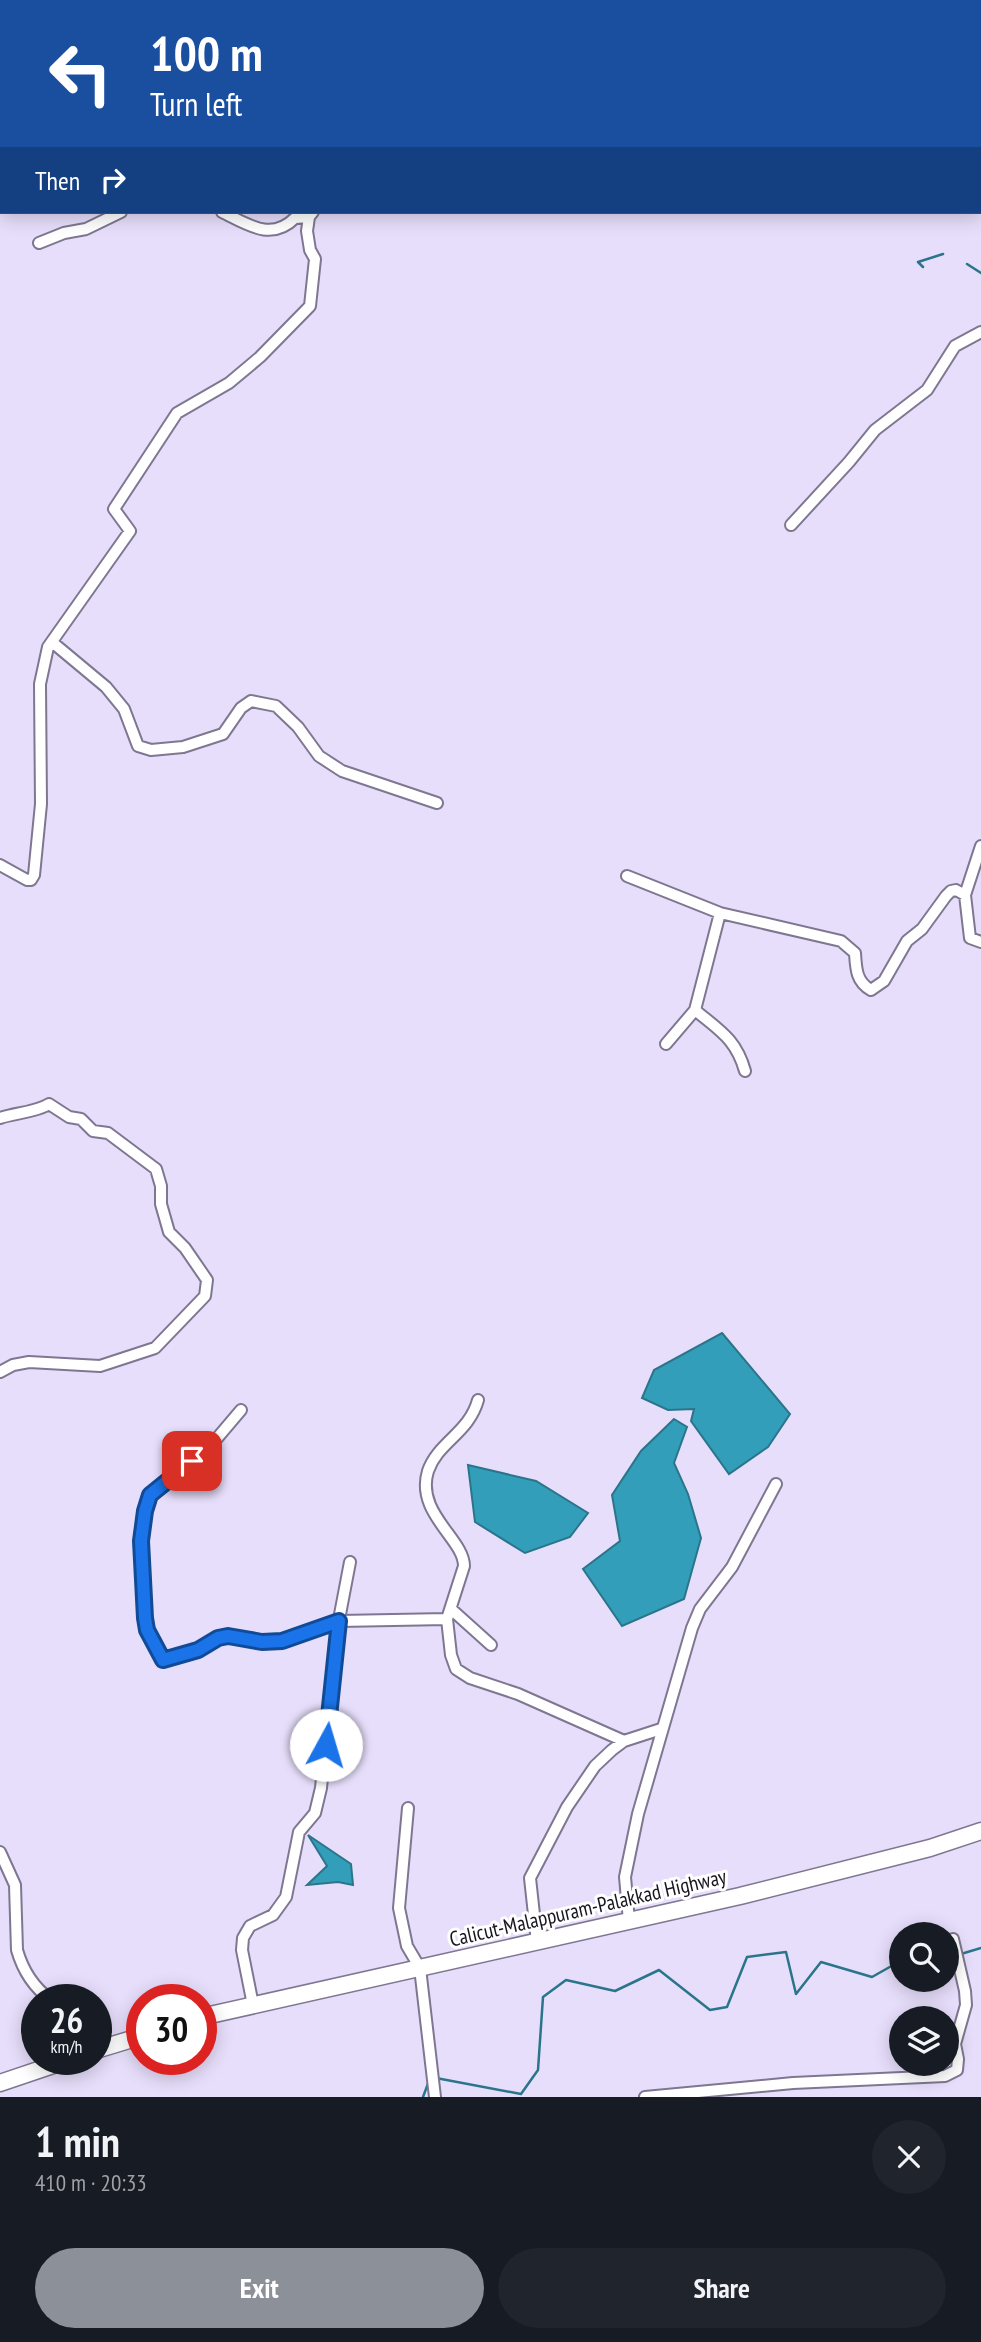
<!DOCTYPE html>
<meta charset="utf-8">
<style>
:root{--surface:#171b24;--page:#20242c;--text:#f1f3f6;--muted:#9ea1a6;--accent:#8c9099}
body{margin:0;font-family:"PT Sans Narrow",sans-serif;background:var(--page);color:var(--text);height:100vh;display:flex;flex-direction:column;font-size:26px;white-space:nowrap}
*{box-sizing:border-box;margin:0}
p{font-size:23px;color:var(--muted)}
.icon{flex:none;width:38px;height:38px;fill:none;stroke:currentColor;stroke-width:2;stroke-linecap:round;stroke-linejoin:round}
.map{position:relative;height:2097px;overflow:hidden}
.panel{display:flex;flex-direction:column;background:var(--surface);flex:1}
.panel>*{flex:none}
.banner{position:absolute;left:0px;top:0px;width:982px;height:214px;box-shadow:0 4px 18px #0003;background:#1a4fa0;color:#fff;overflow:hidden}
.buttons{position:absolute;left:889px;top:1922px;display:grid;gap:14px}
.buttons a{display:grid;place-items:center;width:70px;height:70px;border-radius:50%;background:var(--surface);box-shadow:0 4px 18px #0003;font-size:35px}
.speed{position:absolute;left:21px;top:1984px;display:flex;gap:14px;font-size:35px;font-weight:700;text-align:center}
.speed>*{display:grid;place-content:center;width:91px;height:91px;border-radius:50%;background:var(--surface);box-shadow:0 4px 18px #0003;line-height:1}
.speed small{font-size:18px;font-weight:400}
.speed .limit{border:10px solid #d22;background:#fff;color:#111}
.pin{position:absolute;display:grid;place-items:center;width:60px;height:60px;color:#fff;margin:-30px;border-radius:14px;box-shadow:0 4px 10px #0006}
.me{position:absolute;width:77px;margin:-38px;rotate:6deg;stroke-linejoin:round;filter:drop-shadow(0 0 5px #0008)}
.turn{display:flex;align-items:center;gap:24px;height:147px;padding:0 35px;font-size:32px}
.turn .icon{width:91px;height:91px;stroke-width:2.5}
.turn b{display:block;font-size:49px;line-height:60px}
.then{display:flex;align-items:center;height:66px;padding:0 35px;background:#0003;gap:14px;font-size:26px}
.round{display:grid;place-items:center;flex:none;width:74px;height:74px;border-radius:37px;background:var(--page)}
.headline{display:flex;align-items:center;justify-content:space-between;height:119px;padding:0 35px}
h1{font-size:42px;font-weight:800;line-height:52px}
.button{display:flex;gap:14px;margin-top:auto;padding:14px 35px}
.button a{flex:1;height:80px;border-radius:42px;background:var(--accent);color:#fff;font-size:28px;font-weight:800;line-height:80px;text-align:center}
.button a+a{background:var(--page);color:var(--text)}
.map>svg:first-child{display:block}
</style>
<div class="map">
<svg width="981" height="2097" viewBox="0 0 981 2097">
<rect width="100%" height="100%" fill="#e7defb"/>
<path fill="#339eb9" stroke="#2b758b" stroke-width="2" d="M722 1333 790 1414 768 1447 729 1474 691 1421 694 1409 668 1410 642 1398 654 1370Z
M674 1419 687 1427 674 1463 688 1494 701 1538 684 1599 622 1626 583 1569 620 1541 612 1495 641 1451Z
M468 1465 536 1481 588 1513 570 1537 525 1553 475 1522Z
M308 1835 351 1864 353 1885 338 1882 307 1885 327 1866Z"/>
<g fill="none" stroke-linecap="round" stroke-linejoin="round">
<path stroke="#2b758b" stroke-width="2.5" d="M967 264 981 273
M923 267 918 262 943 254
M961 1954 981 1948
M947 1956 954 1955
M436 2078 521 2094 538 2070 543 1997 566 1980 615 1991 659 1970 710 2010 727 2007 747 1957 786 1952 796 1994 821 1962 872 1977 895 1964 901 1963
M423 2097 429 2081"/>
<defs>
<path id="minor" d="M222 212C247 224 271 242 295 218L309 217
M39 243 64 233 86 229 121 212
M791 525 849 462 875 430 927 390 955 346 981 332
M52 642 106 687 124 709 138 746 151 750 183 747 223 734 241 708 251 701 276 706 298 727 319 756 342 771 437 803
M981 846 965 895 970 938 981 942
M0 865 27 880H31L34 875 41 804 40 684 48 647 130 531 114 509 177 413 229 383 260 357 310 306 315 259 310 250 307 231 309 217 313 212
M627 876 720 913
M695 1010C720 1031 736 1039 745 1071
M666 1044 695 1010 720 913 841 941 855 953C856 968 856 982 871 990L884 981 907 941 922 929 946 896 951 891 956 890 965 895
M0 1118C15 1113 37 1112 49 1104L69 1117 81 1119 93 1131 108 1133 156 1169 161 1186V1204L169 1232 185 1248 207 1280 205 1296 155 1348 100 1366 29 1362 13 1365 0 1372
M478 1400C469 1433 438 1442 428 1471 415 1513 464 1539 464 1566L447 1619 451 1655 456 1669 470 1678 518 1694 624 1741
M241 1410 213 1443 150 1495 145 1511 141 1541 145 1618 147 1630 163 1660 198 1651 218 1638 228 1636 262 1642 282 1641 339 1621 447 1619
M451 1609 491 1645
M408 1808 399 1908 407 1946 420 1968 435 2097
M0 1852 15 1885 17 1950C23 1971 33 1987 51 2000
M629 1921 625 1877 638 1814 692 1628 700 1609 732 1567 776 1484
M537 1942 530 1878 567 1807 595 1766 612 1750 624 1741 661 1729
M253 2005 242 1950 243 1938 250 1926 273 1915 286 1897 299 1832 315 1813 321 1788 337 1630 350 1562
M645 2097 793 2083 945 2076 957 2070 958 2059 955 2044 966 2005 965 1991 953 1939"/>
<path id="highway" d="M201 2017 740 1896 930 1848 981 1831
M96 2050 142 2036
M0 2083 68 2060"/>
</defs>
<use href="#minor" stroke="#7f7791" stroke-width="14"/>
<use href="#highway" stroke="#7f7791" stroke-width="19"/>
<use href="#minor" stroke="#fff" stroke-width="10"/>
<use href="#highway" stroke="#fff" stroke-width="16"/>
</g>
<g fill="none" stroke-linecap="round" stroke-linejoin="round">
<defs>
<path id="route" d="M192 1461 150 1495 145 1511 141 1541 145 1618 147 1630 163 1660 198 1650 218 1638 228 1636 262 1642 282 1641 339 1621 326 1745"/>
</defs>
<use href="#route" stroke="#114b97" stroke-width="18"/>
<use href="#route" stroke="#1a73e8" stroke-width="12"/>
</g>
<g text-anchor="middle" stroke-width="6" stroke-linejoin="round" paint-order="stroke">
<g font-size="21" fill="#18151f" stroke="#fff">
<text transform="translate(588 1908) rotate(-13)" y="7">Calicut-Malappuram-Palakkad Highway</text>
</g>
</g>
</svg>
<div class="buttons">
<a><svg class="icon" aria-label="search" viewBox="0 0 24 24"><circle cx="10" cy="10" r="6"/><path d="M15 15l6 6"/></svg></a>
<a><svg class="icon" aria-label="layers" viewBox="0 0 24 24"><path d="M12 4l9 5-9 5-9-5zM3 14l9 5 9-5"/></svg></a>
</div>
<div class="speed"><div>26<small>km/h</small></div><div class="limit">30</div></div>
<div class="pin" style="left:192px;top:1461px;background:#d93025"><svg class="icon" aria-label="arrive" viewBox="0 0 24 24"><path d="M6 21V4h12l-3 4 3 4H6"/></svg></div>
<svg class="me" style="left:326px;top:1745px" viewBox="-20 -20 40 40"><circle r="19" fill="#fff"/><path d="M0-13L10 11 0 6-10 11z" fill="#1a73e8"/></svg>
<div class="banner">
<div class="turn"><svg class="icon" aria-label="left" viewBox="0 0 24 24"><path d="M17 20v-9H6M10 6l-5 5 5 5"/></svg><div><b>100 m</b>Turn left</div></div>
<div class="then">Then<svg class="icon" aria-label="right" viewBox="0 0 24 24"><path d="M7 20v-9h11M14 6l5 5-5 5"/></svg></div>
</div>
</div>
<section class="panel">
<div class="headline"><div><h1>1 min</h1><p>410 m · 20:33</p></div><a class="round"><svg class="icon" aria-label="close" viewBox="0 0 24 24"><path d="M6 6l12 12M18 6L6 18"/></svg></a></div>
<div class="button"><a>Exit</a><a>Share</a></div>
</section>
